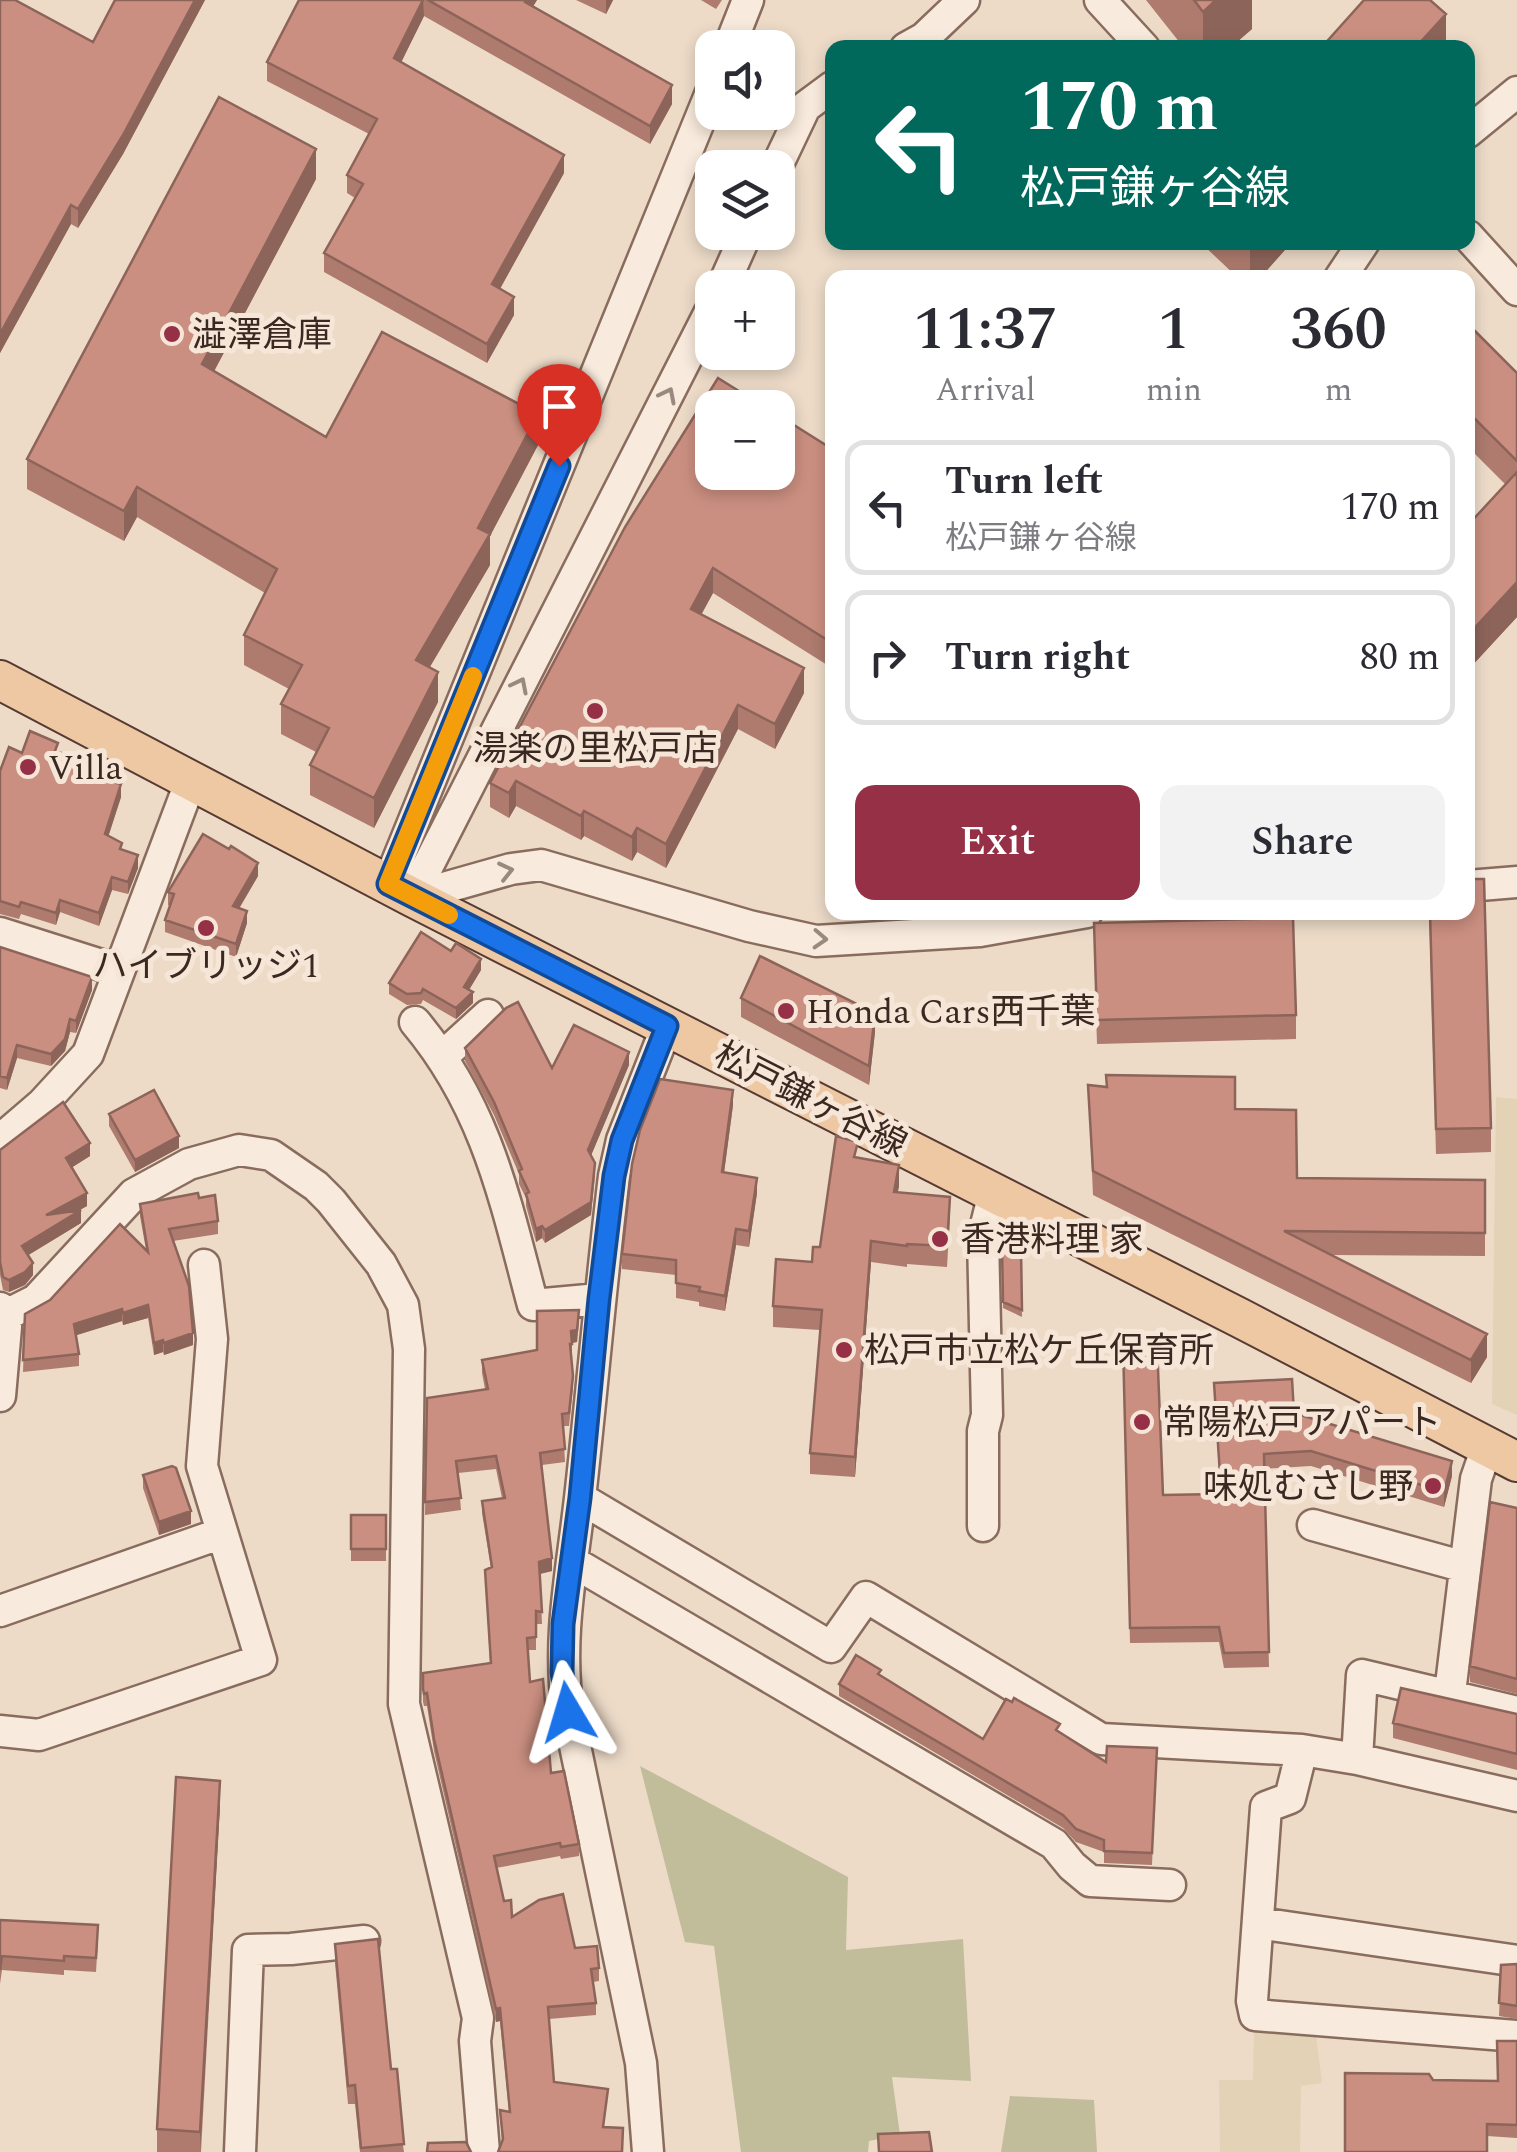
<!DOCTYPE html>
<meta charset="utf-8">
<style>
:root{--surface:#fff;--page:#f2f2f3;--text:#2b2b33;--muted:#7c7c81;--line:#e1e1e2;--accent:#963046}
body{margin:0;font-family:Spectral,"Noto Sans JP",serif;background:var(--page);color:var(--text);height:100vh;display:flex;flex-direction:column;font-size:38px;white-space:nowrap}
*{box-sizing:border-box;margin:0}
p{font-size:32px;color:var(--muted)}
.icon{flex:none;width:55px;height:55px;fill:none;stroke:currentColor;stroke-width:2;stroke-linecap:round;stroke-linejoin:round}
.map{position:relative;flex:1;overflow:hidden}
.drawer{position:absolute;left:825px;top:270px;width:650px;height:650px;display:flex;flex-direction:column;background:var(--surface);border-radius:20px;box-shadow:0 5px 15px #0003}
.drawer>*{flex:none}
.top-card{position:absolute;left:825px;top:40px;width:650px;height:210px;border-radius:20px;box-shadow:0 5px 15px #0003;background:#00695c;color:#fff;overflow:hidden}
.fabs{position:absolute;left:695px;top:30px;display:grid;gap:20px}
.fabs a{display:grid;place-items:center;width:100px;height:100px;border-radius:20px;background:var(--surface);box-shadow:0 5px 15px #0003;font-size:50px}
.pin{position:absolute;display:grid;place-items:center;width:85px;height:85px;color:#fff;margin:-102px -42px;border-radius:50% 50% 50% 0;rotate:-45deg;box-shadow:0 0 10px #0007}
.pin .icon{rotate:45deg}
.me{position:absolute;width:110px;margin:-55px;rotate:353deg;stroke-linejoin:round;filter:drop-shadow(0 0 8px #0008)}
.turn{display:flex;align-items:center;gap:35px;height:210px;padding:0 30px;font-size:45px}
.turn .icon{width:130px;height:130px;stroke-width:2.5}
.turn b{display:block;font-size:70px;line-height:85px}
.eta{display:flex;justify-content:space-evenly;align-items:center;height:170px;text-align:center}
.eta b{font-size:60px;font-weight:600;line-height:70px}
.primary-button{display:flex;gap:20px;margin-top:auto;padding:20px 30px}
.primary-button a{flex:1;height:115px;border-radius:20px;background:var(--accent);color:#fff;font-size:40px;font-weight:600;line-height:115px;text-align:center}
.primary-button a+a{background:var(--page);color:var(--text)}
ul{padding:0;list-style:none}
li{display:flex;align-items:center;gap:30px;height:135px;margin:0 20px 15px;padding:0 10px;border:5px solid var(--line);border-radius:20px}
li div{flex:1}
li b{display:block;font-size:38px}
li em{font-style:normal}
.map>svg:first-child{display:block}
</style>
<div class="map">
<svg width="1517" height="2152" viewBox="0 0 1517 2152">
<rect width="100%" height="100%" fill="#eddbc8"/>
<path fill="#e3d2b6" d="M1496 1097 1517 1099V1415L1492 1404Z
M1254 2027 1316 2035 1322 2083 1301 2086 1300 2152H1220L1219 2080H1253Z"/>
<path fill="#c1bd9b" d="M640 1766 848 1877 846 1950 963 1939 971 2081 892 2077 900 2135 869 2141 868 2152H741L714 1946 685 1942Z
M1010 2096 1094 2100 1097 2152H1001Z"/>
<g fill="none" stroke-linecap="round" stroke-linejoin="round">
<defs>
<path id="minor" d="M1100 0 1144 48
M729 48 748 0
M906 48 924 38 964 0
M1468 132 1517 92
M776 168 805 107 832 87
M1468 236 1517 290
M1340 278 1364 242
M722 288 747 232
M388 884 712 90
M1468 886 1517 882
M412 897 511 869 541 865 749 926 816 941 980 931 1087 912
M412 897 712 308
M0 933 117 970
M415 1022C487 1108 505 1200 533 1305L599 1299
M443 1056 488 1015
M0 1140 42 1104 88 1054 191 780
M0 1308 6 1315V1327L0 1396
M6 1315 36 1300 134 1194 189 1164 239 1150 271 1155 316 1186 331 1201 381 1264 403 1305 409 1349 404 1704 478 2018 475 2041 484 2152
M580 1498 831 1647 866 1597 1101 1739 1302 1750 1357 1759 1517 1796
M1313 1525 1465 1567
M983 1526V1431L987 1415 983 1237 994 1193
M573 1562 1054 1844 1072 1866 1090 1881 1170 1885
M0 1611 222 1533
M1450 1693 1476 1479 1487 1447
M0 1731 39 1735 261 1660 202 1466 212 1339 204 1265
M1302 1750 1290 1798 1266 1807 1252 2001 1255 2015 1517 2036
M1357 1759 1362 1675 1517 1712
M1258 1923 1517 1961
M240 2152 248 1950 291 1949 364 1941
M648 2152 641 2063 568 1712C557 1639 572 1570 580 1498 592 1391 601 1283 614 1176L622 1140 667 1026"/>
<path id="major" d="M0 680 412 897 1240 1318 1517 1462"/>
</defs>
<use href="#minor" stroke="#896c5e" stroke-width="35"/>
<use href="#major" stroke="#573b32" stroke-width="42"/>
<use href="#minor" stroke="#f8eadc" stroke-width="30"/>
<use href="#major" stroke="#eec7a3" stroke-width="38"/>
</g>
<path fill="#ae7b6e" d="M0 0 93 42 116 0H205L123 154 78 228 71 224 0 353Z
M299 0H537L533 6 672 104 650 144 424 16 401 62 564 173 500 289 514 315 487 363 324 272V253L355 198 347 193V175L369 134 267 81V62Z
M576 0H613L606 14Z
M701 0H722L716 9Z
M1146 0H1252V29L1230 48H1184Z
M316 179 214 371 326 437 538 445 490 536V565L430 667 438 702 374 828 310 795V765L316 752 281 734V704L289 689 244 665V635L265 593 137 517 124 541 27 489V459Z
M1200 242H1292L1260 278H1238Z
M1468 324 1517 373V617L1468 670 1505 484 1468 447Z
M832 449V668L713 593 701 614 804 693 775 749 738 729 666 868 637 852 632 861 584 836 581 840 516 806 509 818 490 807V783Z
M58 752 116 783 121 797 108 836 138 868 128 894 112 890 99 926 60 912 56 925 21 914 19 919 0 914V771L22 753Z
M258 876 239 908 247 923 236 957 165 932V920L170 906 168 905V892Z
M1429 912 1491 1128V1152L1436 1154Z
M0 947 92 990 76 1033 70 1032 65 1051 51 1066 17 1058 7 1090 0 1088Z
M1094 948 1296 1015V1039L1097 1044Z
M481 970 469 990 473 1003 456 1019 423 1000 421 1004 407 1005 389 994V983Z
M741 998 875 1032 869 1085 741 1017Z
M465 1048 552 1068 629 1065 591 1155 595 1176 591 1215 545 1243 542 1238 536 1242 526 1206V1198L519 1184V1174L494 1115 465 1061Z
M1088 1085 1235 1109 1297 1178 1485 1180V1256L1331 1255 1487 1357 1471 1383 1093 1195Z
M733 1105 724 1173 757 1193 749 1247 736 1245 725 1311 699 1306V1302L676 1298V1275L622 1269V1254Z
M109 1114 179 1148 135 1172 109 1126Z
M0 1150 90 1156 71 1168 87 1206 78 1211 81 1223 28 1255 33 1275 25 1285 9 1292 3 1290 0 1275Z
M858 1158 899 1186 897 1193 950 1217 947 1267 907 1264V1267L871 1262 855 1477 810 1474V1453L820 1330 773 1327V1306L812 1262 820 1247Z
M199 1198 218 1221V1234L173 1241 193 1345 164 1355 163 1352 154 1355 148 1318 123 1325 122 1321 76 1335 79 1354V1366L23 1372 25 1314 146 1250 140 1216V1204Z
M1002 1247 1021 1248 1022 1317 1003 1308Z
M579 1323 577 1342 572 1343V1356L571 1357 573 1389 569 1426H563L565 1462 542 1465 552 1571 540 1574 542 1624H536V1650H528L530 1682 551 1773 579 1844V1856L561 1859 560 1856 496 1868 504 1901 512 1917 575 1948 599 1968V1981L593 1982 596 2003V2015L549 2019 554 2082 608 2102 502 2141 500 2110 509 2111 500 2021 496 2022 434 1751 427 1706H424L423 1702V1673L490 1664 485 1570 491 1568 482 1513V1501L502 1498 496 1469 458 1473 461 1510 425 1515 427 1398 485 1389 482 1373V1360L537 1351Z
M1123 1344 1163 1495 1219 1494 1220 1491 1214 1383 1452 1476 1444 1507 1311 1466 1264 1469 1269 1667 1224 1668 1219 1642 1130 1643Z
M143 1475 191 1524 159 1535 143 1488Z
M1517 1508V1694L1470 1682V1666Z
M351 1515H386V1561H351Z
M881 1676 983 1739 1060 1732 1106 1762 1157 1748 1152 1865 1104 1863V1852L1076 1842 1063 1828 839 1696V1684Z
M1517 1714V1770L1393 1738V1723Z
M220 1806 201 2152H157V2129Z
M0 1920 98 1939 96 1972 64 1970V1975L2 1970 0 1984Z
M335 1944 391 2069 404 2152H360L355 2104H348L335 1963Z
M1517 1964V2019L1499 2016 1501 1965Z
M1517 2041V2138L1487 2136 1433 2080 1498 2081Z"/>
<path fill="#8d645a" d="M195 0H205L123 154 78 228V209Z
M423 0 424 16 394 77V58Z
M526 0H537L525 20Z
M606 0H613L606 14Z
M1216 0H1252V29L1230 48H1203V12Z
M1446 14V48H1415Z
M672 85V104L650 144V126Z
M316 149V179L202 394V364Z
M564 155V173L492 303V284Z
M71 205V224L0 353V334Z
M1250 242H1292L1260 278H1250Z
M514 297V315L487 363V344Z
M538 414V445L490 536V565L416 690V660L478 528Z
M137 487V517L124 541V511Z
M713 568V593L691 634V609Z
M1517 582V617L1468 670V635Z
M804 668V693L775 749V724Z
M438 672V702L374 828V798Z
M738 705V729L666 868V844Z
M516 781V806L509 818V793Z
M121 784V797L105 847V834Z
M584 811V836L581 840V816Z
M637 828V852L632 861V837Z
M138 855V868L128 894V882Z
M258 863V876L233 919V906Z
M112 877V890L99 926V913Z
M60 900V912L56 925V913Z
M247 911V923L236 957V944Z
M481 959V970L464 998V987Z
M92 977V990L76 1033V1021Z
M473 992V1003L456 1019V1008Z
M875 1013V1032L869 1085V1066Z
M70 1019V1032L65 1051 51 1066V1054Z
M17 1045V1058L7 1090V1078Z
M629 1052V1065L588 1163V1150Z
M733 1090V1105L722 1188V1172Z
M179 1136V1148L135 1172V1160Z
M90 1143V1156L66 1171V1158Z
M595 1163 591 1215 545 1243V1230Z
M899 1165V1186L894 1213V1192Z
M757 1178V1193L749 1247V1231Z
M87 1193V1206L46 1228V1215Z
M81 1210V1223L22 1259V1246Z
M542 1226V1238L536 1242V1229Z
M736 1229V1245L725 1311V1296Z
M871 1241V1262L855 1477V1457Z
M33 1263V1275L25 1285 9 1292V1280Z
M148 1305V1318L123 1325V1313Z
M122 1309V1321L74 1336V1324Z
M579 1310 577 1342 571 1343V1331Z
M193 1333V1345L164 1355V1343Z
M1487 1334V1357L1471 1383V1360Z
M163 1340V1352L154 1355V1343Z
M1452 1461V1476L1444 1507V1492Z
M191 1511V1524L159 1535V1522Z
M552 1558V1571L539 1574V1562Z
M220 1781V1806L200 2152V2132Z
M500 2008V2021L496 2022V2009Z"/>
<path fill="#ca8f80" stroke="#8d645a" stroke-width="2.5" d="M0 0H15L93 42 115 0H195L123 135 78 209 71 205 0 334Z
M299 0H423L394 58 564 155 492 284 514 297 487 344 324 253 363 184 347 175 377 119 267 62Z
M428 0H526L525 2 672 85 650 126Z
M1194 0H1216L1203 12Z
M1364 0H1430L1446 14 1415 48H1321Z
M219 97 316 149 202 364 326 437 382 332 538 414 478 528 490 534 416 660 438 672 374 798 310 765 329 728 281 704 302 665 244 635 277 569 137 487 124 511 27 459Z
M1468 324 1517 373V461L1468 412Z
M718 378 766 408H712V472H778V415L832 449V643L713 568 691 609 804 668 775 724 738 705 666 844 637 828 632 837 584 811 581 816 516 781 509 793 490 783 625 527Z
M1517 472V582L1468 635V525Z
M30 731 58 743 55 751 116 771 113 782 121 784 105 834 122 843 120 849 138 855 128 882 112 877 99 913 60 900 56 913 21 902 19 907 0 901V771L9 747 22 753Z
M203 834 229 849 231 846 258 863 233 906 247 911 236 944 165 920 174 894 168 892Z
M1468 879H1484L1491 1128 1436 1129 1430 912H1468Z
M1293 918 1296 1015 1097 1020 1094 923Z
M421 932 451 951 456 943 481 959 464 987 473 992 456 1008 423 989 421 993 407 994 389 983Z
M0 947 92 977 76 1021 70 1019 65 1039 51 1054 17 1045 7 1078 0 1076Z
M760 956 875 1013 869 1066 741 998Z
M518 1002 552 1068 574 1025 629 1052 588 1150 595 1163 591 1202 545 1230 542 1226 536 1229 526 1194 529 1192 519 1171 522 1169 494 1102 465 1048 506 1008Z
M1106 1075 1235 1077V1109L1296 1110 1297 1178 1485 1180V1233L1284 1231 1487 1334 1471 1360 1093 1171 1088 1085 1107 1087Z
M660 1079 733 1090 722 1172 757 1178 749 1231 736 1229 725 1296 699 1291 700 1287 676 1283V1260L622 1254 632 1164 640 1130Z
M154 1090 179 1136 135 1160 109 1114Z
M63 1102 90 1143 66 1158 87 1193 46 1215 81 1210 22 1246 33 1263 25 1272 9 1280 3 1277 0 1262V1150Z
M836 1136 858 1142 854 1157 899 1165 894 1192 950 1197 947 1246 907 1244V1246L871 1241 855 1457 810 1453 822 1310 773 1306 776 1259 812 1262 813 1247H820Z
M198 1193 199 1198 215 1195 218 1221 169 1229 189 1286 193 1333 164 1343 163 1340 154 1343 148 1305 123 1313 122 1309 74 1324 79 1354 23 1360 25 1314 50 1300 120 1224 148 1252 140 1204Z
M1002 1247 1021 1248 1022 1310 1003 1302Z
M579 1310 577 1330 571 1331 572 1344H570L573 1376 569 1413 562 1414 565 1449 540 1453 552 1558 539 1562 542 1612 536 1611V1637L527 1638 530 1682 543 1679 551 1773 564 1771 579 1844 561 1847 560 1843 494 1856 504 1901 511 1900 512 1917 539 1900 563 1894 575 1948 597 1946 599 1968 591 1969 596 2003 548 2007 554 2082 608 2089 603 2127 623 2128 622 2152H498L503 2139 500 2110 510 2112 500 2008 496 2009 434 1739 427 1693 424 1694 423 1689V1673L491 1663 485 1570 492 1567 482 1501 505 1498 496 1456 456 1461 461 1498 425 1502 427 1398 488 1389 482 1360 537 1350V1311Z
M1157 1343 1163 1495 1219 1494 1221 1490 1214 1383 1292 1379 1294 1413 1452 1461 1444 1492 1311 1451 1264 1454 1269 1652 1224 1653 1219 1627 1130 1628 1123 1344Z
M172 1466 176 1468 191 1511 159 1522 143 1475Z
M1490 1502 1517 1508V1679L1470 1666Z
M351 1515H386V1549H351Z
M856 1655 881 1670 878 1674 983 1739 1006 1699 1012 1702 1014 1698 1060 1724 1056 1730 1106 1762 1107 1746 1157 1748 1152 1853 1104 1851V1840L1076 1829 1063 1815 839 1684Z
M1401 1688 1517 1714V1754L1393 1723Z
M176 1777 220 1781 200 2132 157 2129Z
M0 1920 98 1925 96 1958 64 1956V1961L2 1956 0 1970Z
M378 1939 391 2069H397L404 2144 361 2148 355 2085 348 2086 335 1944Z
M1517 1964V2006L1499 2003 1501 1965Z
M1497 2041H1517V2125L1487 2124V2152H1345V2073L1429 2074 1433 2080 1498 2081Z
M929 2132 932 2152H879L878 2134Z
M466 2142 471 2152H427L428 2143Z"/>
<defs><path id="oneway-chevron" d="M-2-3.5L2.5 0L-2 3.5" fill="none" stroke-width="1.6" stroke-linecap="round" stroke-linejoin="round" transform="scale(2.5)"/></defs>
<g stroke="#99897e">
<use href="#oneway-chevron" transform="translate(668 395) rotate(-63)"/>
<use href="#oneway-chevron" transform="translate(520 685) rotate(-63)"/>
<use href="#oneway-chevron" transform="translate(506 871) rotate(-13)"/>
<use href="#oneway-chevron" transform="translate(820 939) rotate(3)"/>
</g>
<g fill="none" stroke-linecap="round" stroke-linejoin="round">
<defs>
<path id="route" d="M559 466 388 884 667 1026 622 1140 614 1176 599 1299 580 1498 563 1624 562 1672 568 1712"/>
</defs>
<use href="#route" stroke="#114b97" stroke-width="25"/>
<use href="#route" stroke="#1a73e8" stroke-width="18"/>
<path stroke="#f59e0b" stroke-width="18" d="M449 915 388 884 473 676"/>
</g>
<g fill="#963046" stroke="#f5e6d8" stroke-width="4">
<circle cx="172" cy="334" r="10"/>
<circle cx="595" cy="711" r="10"/>
<circle cx="28" cy="767" r="10"/>
<circle cx="206" cy="928" r="10"/>
<circle cx="786" cy="1011" r="10"/>
<circle cx="940" cy="1239" r="10"/>
<circle cx="844" cy="1350" r="10"/>
<circle cx="1142" cy="1422" r="10"/>
<circle cx="1433" cy="1486" r="10"/>
</g>
<g text-anchor="middle" stroke-width="10" stroke-linejoin="round" paint-order="stroke">
<g font-size="35" fill="#3a2821" stroke="#f5e6d8" text-anchor="start">
<text x="192" y="346">澁澤倉庫</text>
<text x="595" y="760" text-anchor="middle">湯楽の里松戸店</text>
<text x="48" y="779">Villa</text>
<text x="206" y="977" text-anchor="middle">ハイブリッジ1</text>
<text x="806" y="1023">Honda Cars西千葉</text>
<text x="960" y="1251">香港料理 家</text>
<text x="864" y="1362">松戸市立松ケ丘保育所</text>
<text x="1162" y="1434">常陽松戸アパート</text>
<text x="1413" y="1498" text-anchor="end">味処むさし野</text>
</g>
<g font-size="35" fill="#3a2821" stroke="#f5e6d8">
<text transform="translate(811 1099) rotate(27)" y="12">松戸鎌ヶ谷線</text>
</g>
</g>
</svg>
<div class="fabs">
<a><svg class="icon" aria-label="sound" viewBox="0 0 24 24"><path d="M4 9h4l5-4v14l-5-4H4zM17 9q2 3 0 6"/></svg></a>
<a><svg class="icon" aria-label="layers" viewBox="0 0 24 24"><path d="M12 4l9 5-9 5-9-5zM3 14l9 5 9-5"/></svg></a>
<a>+</a>
<a>−</a>
</div>
<div class="pin" style="left:559px;top:466px;background:#d93025"><svg class="icon" aria-label="arrive" viewBox="0 0 24 24"><path d="M6 21V4h12l-3 4 3 4H6"/></svg></div>
<svg class="me" style="left:568px;top:1712px" viewBox="-20 -20 40 40"><path d="M0-17L14 15 0 8-14 15z" fill="#1a73e8" stroke="#fff" stroke-width="4"/></svg>
<div class="top-card">
<div class="turn"><svg class="icon" aria-label="left" viewBox="0 0 24 24"><path d="M17 20v-9H6M10 6l-5 5 5 5"/></svg><div><b>170 m</b>松戸鎌ヶ谷線</div></div>
</div>
<section class="drawer">
<div class="eta">
<div><b>11:37</b><p>Arrival</p></div>
<div><b>1</b><p>min</p></div>
<div><b>360</b><p>m</p></div>
</div>
<ul>
<li><svg class="icon" aria-label="left" viewBox="0 0 24 24"><path d="M17 20v-9H6M10 6l-5 5 5 5"/></svg><div><b>Turn left</b><p>松戸鎌ヶ谷線</p></div><em>170 m</em></li>
<li><svg class="icon" aria-label="right" viewBox="0 0 24 24"><path d="M7 20v-9h11M14 6l5 5-5 5"/></svg><div><b>Turn right</b></div><em>80 m</em></li>
</ul>
<div class="primary-button"><a>Exit</a><a>Share</a></div>
</section>
</div>
